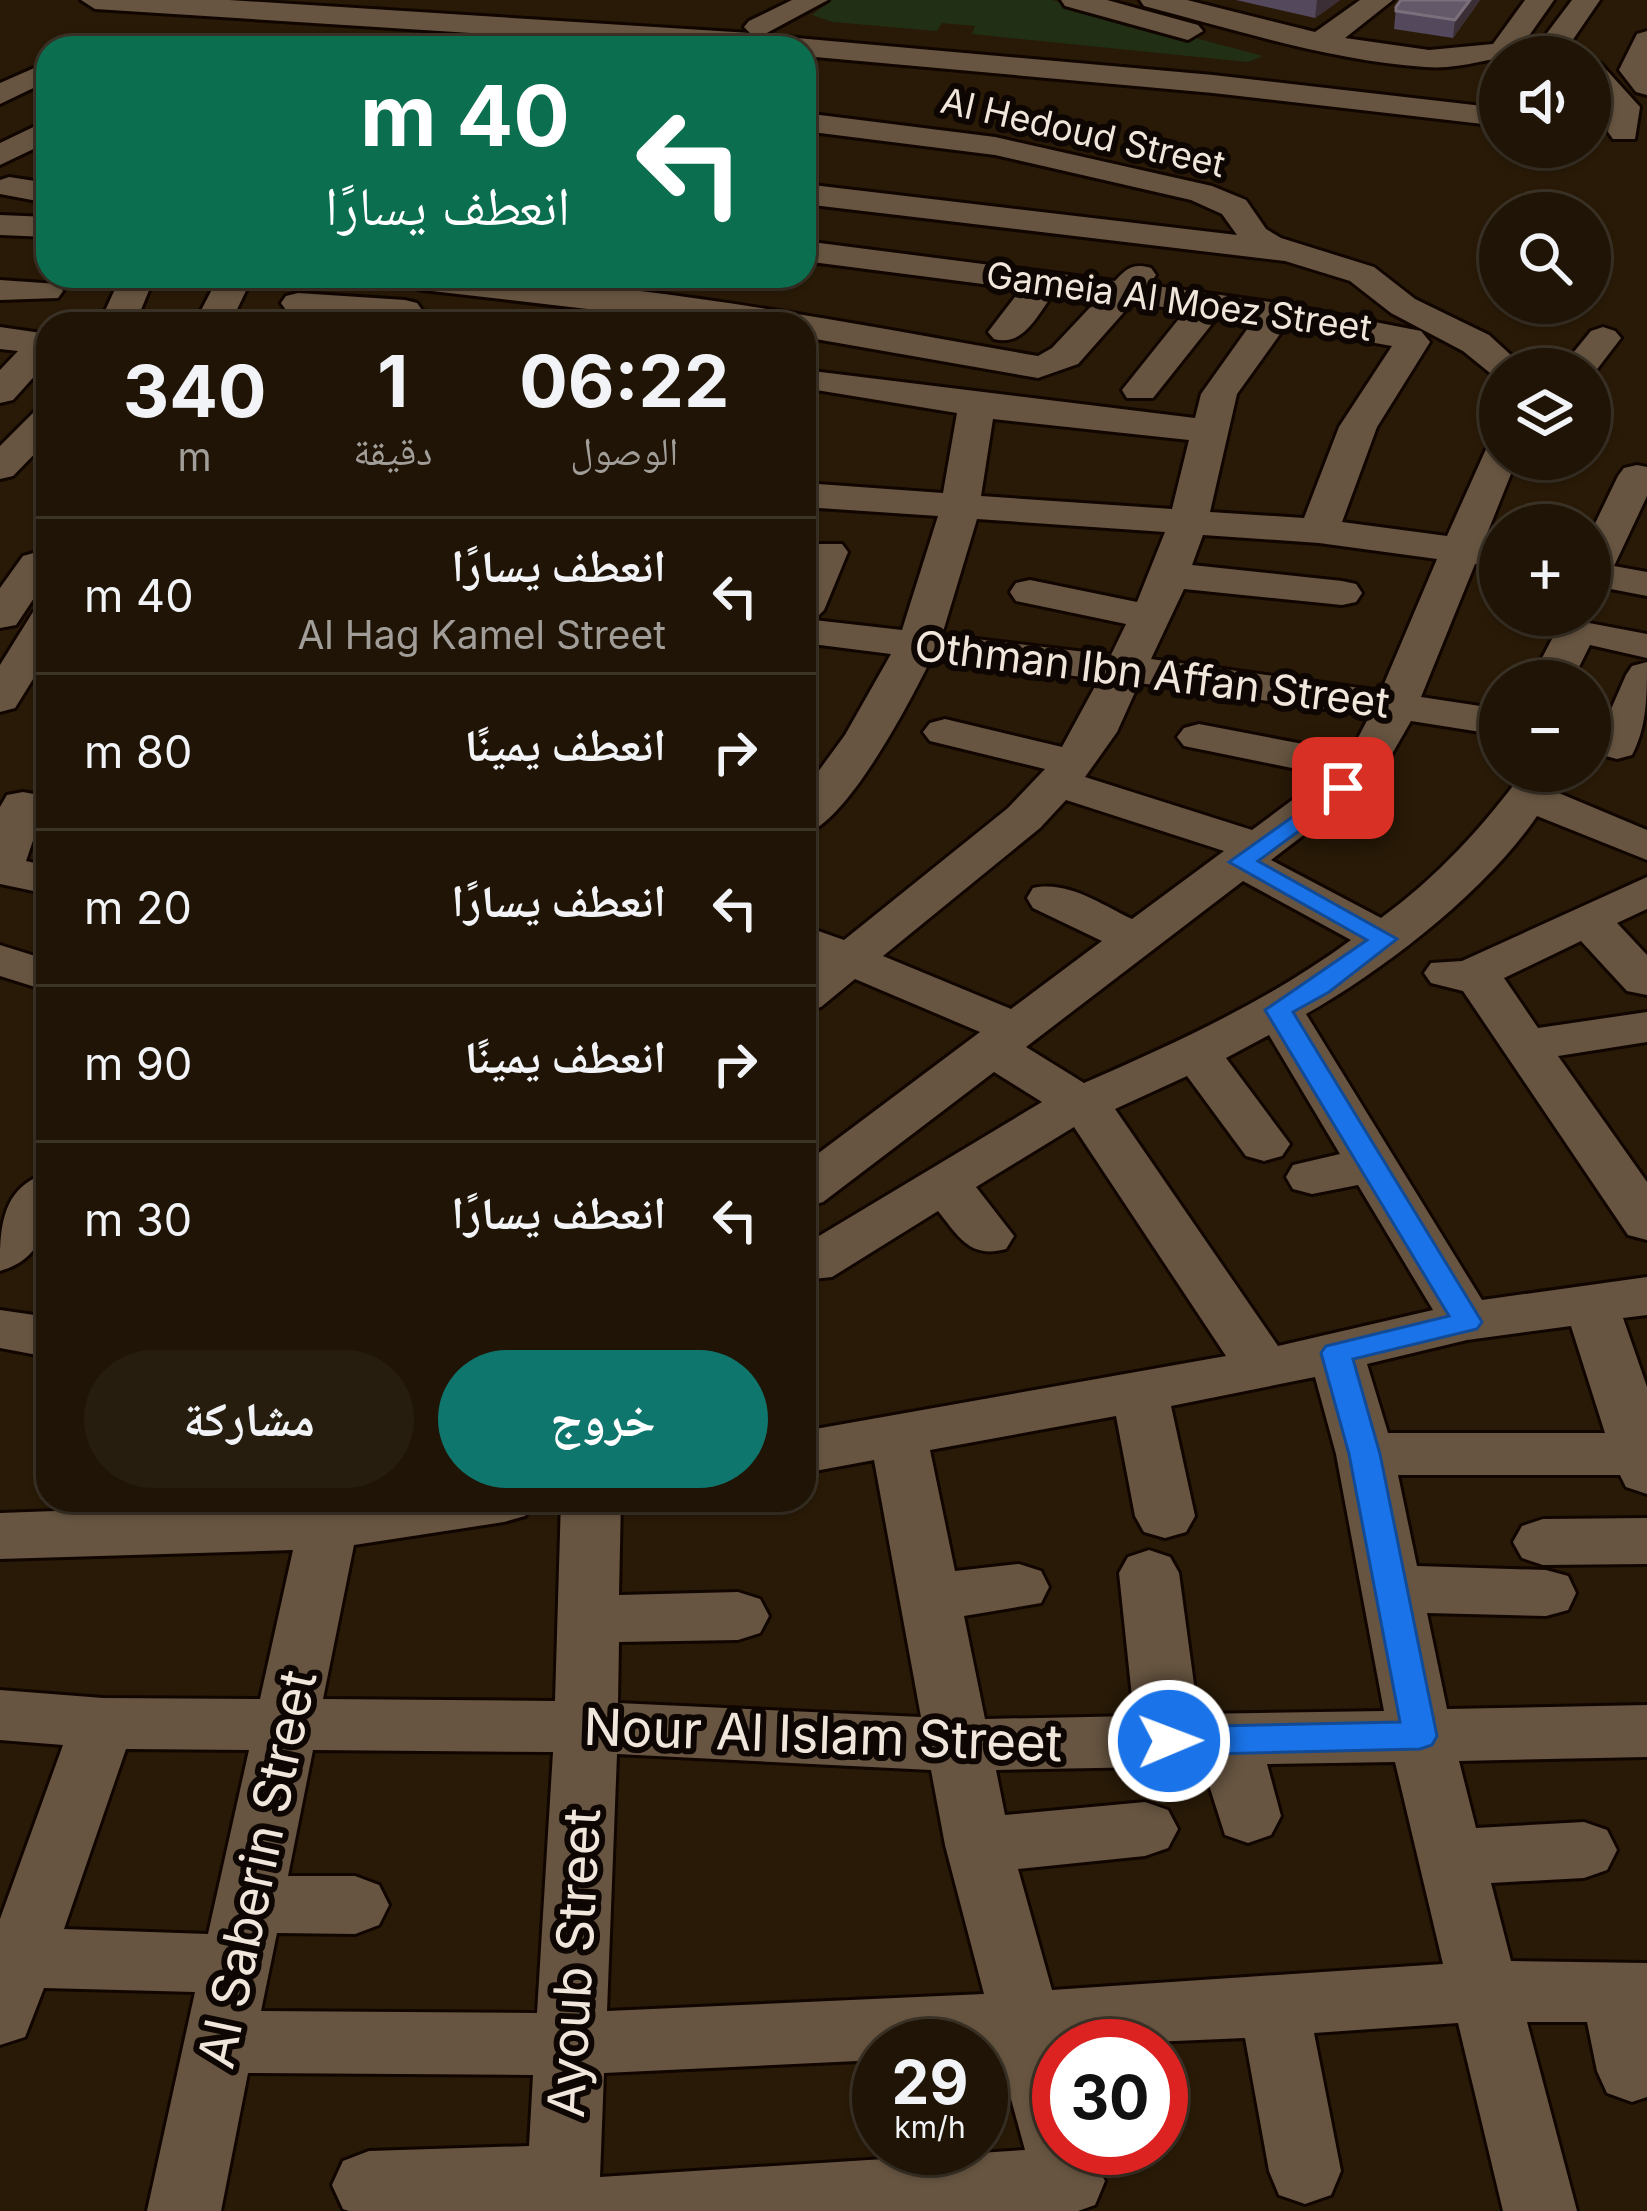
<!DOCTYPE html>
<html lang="ar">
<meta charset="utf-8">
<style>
:root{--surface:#1f1405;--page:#271d0f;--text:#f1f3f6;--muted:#a19e9a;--line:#3c3327;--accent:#0f766e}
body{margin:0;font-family:Inter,"Noto Naskh Arabic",sans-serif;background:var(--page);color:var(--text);direction:rtl;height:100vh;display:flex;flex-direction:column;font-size:45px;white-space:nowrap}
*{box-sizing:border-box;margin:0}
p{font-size:39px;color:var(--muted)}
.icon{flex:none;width:66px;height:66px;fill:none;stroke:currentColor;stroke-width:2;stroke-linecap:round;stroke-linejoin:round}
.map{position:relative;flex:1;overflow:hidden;direction:ltr}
.drawer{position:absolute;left:36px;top:312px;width:780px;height:1200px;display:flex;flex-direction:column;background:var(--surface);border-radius:36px;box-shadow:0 3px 9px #0004,0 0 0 3px var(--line);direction:rtl}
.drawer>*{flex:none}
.top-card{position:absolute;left:36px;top:36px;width:780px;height:252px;border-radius:36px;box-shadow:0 3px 9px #0004,0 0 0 3px var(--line);direction:rtl;background:#0b6e4f;color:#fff;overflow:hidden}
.tools{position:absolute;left:1479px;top:36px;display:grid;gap:24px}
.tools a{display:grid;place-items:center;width:132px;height:132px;border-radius:50%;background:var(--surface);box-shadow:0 3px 9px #0004,0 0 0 3px var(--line);font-size:60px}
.speed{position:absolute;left:852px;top:2019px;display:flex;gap:24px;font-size:60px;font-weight:700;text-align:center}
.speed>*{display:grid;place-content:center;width:156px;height:156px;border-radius:50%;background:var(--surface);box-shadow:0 3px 9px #0004,0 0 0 3px var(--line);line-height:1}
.speed small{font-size:30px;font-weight:400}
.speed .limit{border:18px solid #d22;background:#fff;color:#111}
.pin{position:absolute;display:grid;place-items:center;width:102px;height:102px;color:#fff;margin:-51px;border-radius:24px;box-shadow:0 6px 18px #0006}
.me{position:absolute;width:132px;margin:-66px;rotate:89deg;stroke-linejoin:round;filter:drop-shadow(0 0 9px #0008)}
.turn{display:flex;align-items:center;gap:42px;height:252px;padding:0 48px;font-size:54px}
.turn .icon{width:156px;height:156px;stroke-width:2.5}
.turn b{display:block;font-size:84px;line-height:102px}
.eta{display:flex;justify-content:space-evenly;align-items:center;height:204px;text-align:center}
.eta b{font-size:72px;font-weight:700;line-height:84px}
.primary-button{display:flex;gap:24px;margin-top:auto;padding:24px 48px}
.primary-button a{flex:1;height:138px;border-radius:72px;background:var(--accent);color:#fff;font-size:48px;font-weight:700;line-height:138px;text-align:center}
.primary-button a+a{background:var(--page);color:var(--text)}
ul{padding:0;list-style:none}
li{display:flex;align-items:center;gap:36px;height:156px;padding:0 48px;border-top:3px solid var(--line)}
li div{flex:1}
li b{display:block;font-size:45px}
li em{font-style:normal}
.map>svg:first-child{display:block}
</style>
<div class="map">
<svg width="1647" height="2211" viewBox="0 0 1647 2211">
<rect width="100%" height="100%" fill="#291a07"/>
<path fill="#213015" d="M832 0H1052L1263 56 1248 62 972 34 975 26 942 23 937 31 833 22 812 15Z"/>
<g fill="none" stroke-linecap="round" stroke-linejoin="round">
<defs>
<path id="minor" d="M81 0H229L750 33 744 27 749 21 792 0H828L763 35 1213 75 1500 108V126L1213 93 804 56V48H705L95 9Z
M1061 0H1107L1198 25 1203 31 1188 40 1065 6Z
M1140 0H1187L1315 32 1360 0H1393L1345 38 1429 50 1493 44 1525 0H1554L1514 57C1489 57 1460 70 1425 67 1329 60 1236 30 1144 6Z
M1572 0H1600L1561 57H1529Z
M1647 31V95L1636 92 1619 70 1637 34Z
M164 39H192L207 48H149Z
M1590 61 1601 64 1640 107 1635 139H1613L1608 132 1610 110 1590 93Z
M48 62V81L0 104V83Z
M804 113 995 137 1212 186 1246 200 1266 229 1281 238 1374 267 1415 299 1489 335 1526 369H1500V378L1495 377 1463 351 1391 313 1350 281 1285 261 804 204V184L1237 235 1222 214 1191 200 995 155 804 131Z
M48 120V142L0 165V143Z
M9 177 48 183V203L0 194V180Z
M0 215 48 217V237L0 235Z
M804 241 1115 281C1127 268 1133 263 1151 268L1156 275 1149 285 1277 303 1421 331 1430 342 1377 427 1342 522 1447 536 1487 447 1500 444V459H1517L1484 541 1500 543V567L1475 564 1421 697 1500 709V735L1411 721 1378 778 1271 860 1381 918C1436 878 1484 826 1524 771H1568L1554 791 1647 830V860L1537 816C1485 892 1385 969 1306 1014L1482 1300 1647 1277V1315L1623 1318 1647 1387V1494L1626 1487 1620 1475H1398L1417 1566 1546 1570 1568 1576 1576 1593 1568 1610 1546 1616 1427 1613 1447 1709 1647 1705V1757L1459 1761 1476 1828 1584 1822 1607 1830 1617 1850 1607 1870 1584 1878 1491 1883 1511 1961 1647 1963V2097L1632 2102 1607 2093 1597 2071 1587 2022H1527L1577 2211H1503L1458 2023 1314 2033 1341 2171 1331 2195 1305 2204 1279 2195 1269 2171 1245 2038 1059 2046V2148H1094L1091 2156 1105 2181 1095 2205 1078 2211H349L343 2209 332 2185 343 2161 369 2151 529 2146 533 2075 248 2073 221 2211H147L195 1992 44 1988 25 2037 0 2045V1919L63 1745 0 1740V1690L103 1698 260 1699 293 1550 0 1559V1513L359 1500H534L525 1516 504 1522 354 1545 323 1699 555 1701 561 1500H621L619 1595 738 1592 760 1599 769 1616 760 1633 738 1640 619 1642 618 1703 921 1717 874 1460 804 1473V1431L1226 1356 1074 1127 976 1187 1014 1236 1006 1249C970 1259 959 1237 938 1211L832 1277 804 1280V1245L1042 1102 994 1072 823 1202 804 1208V1164L980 1032 855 979 821 1007 804 1011V972L816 962 804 957V926L844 940 1008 808 1045 769 930 741 923 732 930 723 945 719 1062 747 1099 679 931 659C911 700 847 823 804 834V791L845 735 891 654 804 643V562L814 544H842L848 552 824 610 814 620 902 630 938 516 804 507V483L943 493 957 413 804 388V370L1195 418 1201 394 1253 321 1219 315 1153 398H1127L1122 390 1186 310 1132 303 1078 364 1038 378 804 337V324H716L423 290 411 287 406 280 409 276C620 276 830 320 1038 356L1052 348 1098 299 1054 293C1037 315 1024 347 994 339L988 332 1021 289 804 261ZM1285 327 1392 346 1339 427 1304 518 1210 512 1237 394ZM993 419 1189 440 1172 509 981 496ZM977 519 1165 532 1137 602 1030 580 1016 583 1010 592 1016 601 1126 624 1111 655 942 635ZM1203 535 1319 543 1437 559 1381 691 1151 659 1184 589 1342 605 1356 602 1362 593 1356 584 1342 581 1192 565ZM1139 683 1370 715 1350 753 1199 724 1184 728 1177 737 1184 746 1326 775 1252 830 1085 777 1117 732ZM1066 800 1224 851 1132 919C1102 905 1068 880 1033 888L1027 898 1033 908 1102 941 1011 1009 883 956 1040 828ZM1243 881 1351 940C1268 1001 1178 1042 1084 1083L1026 1047ZM1269 1035 1340 1154 1293 1165 1286 1177 1293 1189 1312 1194 1358 1185 1433 1310 1278 1346 1115 1109 1187 1076 1246 1156 1264 1161 1282 1156 1290 1144 1226 1058ZM1571 1326 1605 1433H1388L1367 1364 1467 1340ZM1315 1377 1336 1454 1384 1711 1198 1714 1179 1573 1170 1557 1149 1550 1128 1557 1119 1573 1134 1716 985 1719 964 1616 1041 1603 1049 1587 1041 1571 1019 1564 955 1571 930 1450 1116 1416 1135 1516 1144 1532 1165 1538 1186 1532 1195 1516 1171 1406ZM126 1749 249 1750 208 1934 64 1929ZM313 1750 553 1752 537 2013 261 2011 277 1933 355 1934 379 1925 389 1905 379 1885 355 1876H288ZM617 1754 931 1770 945 1845 984 1994 607 2011ZM1395 1762 1443 1964 1052 1990 1018 1869 1145 1856 1168 1848 1178 1829 1168 1810 1145 1802 1005 1815 996 1770 1203 1766 1225 1835 1248 1843 1271 1835 1281 1816 1267 1764ZM879 2046H981V2056L999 2055 1025 2150 600 2177 604 2073 879 2060Z
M121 276H155L135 324H99Z
M219 276H253L230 324H194Z
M0 280 58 284 63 291 58 298 0 300Z
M298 293 405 300 417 303 422 310 417 317 405 320 286 310 281 303 286 296Z
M0 327 48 334V361L13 400 0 403V370L18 351 0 349Z
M1603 327 1615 331 1621 338 1591 377 1590 369H1560L1591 331Z
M48 408V440L13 476 0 479V446L35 411Z
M1637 465 1647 467V496L1614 566 1647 572V596L1590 585V534L1618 476 1624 468Z
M37 552 48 555V577L16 625 0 628V588L23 556Z
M48 609V655L15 708 0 712V665L33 612Z
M1547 615 1647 634V658L1590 645 1572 681H1530L1553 637 1541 634 1535 625Z
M1647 662C1647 695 1647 727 1632 755L1617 759 1602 755 1595 746 1626 675 1632 666Z
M23 792 39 795 45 805 26 861 48 866V894L0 884V807L7 795Z
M1647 877V909L1617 923 1647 955V995L1627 991 1581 941 1504 978 1538 1028 1647 1012V1042L1558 1056 1647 1182V1240L1628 1235 1463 991 1431 983 1424 973 1431 963 1462 961Z
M0 945 48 960V991L0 976Z
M48 1173C48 1216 49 1257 0 1271 0 1230 0 1187 48 1173Z
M0 1310 48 1317V1357L0 1348Z
M1647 1518V1564L1543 1565 1522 1558 1513 1542 1522 1526 1543 1519Z"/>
</defs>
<use href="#minor" stroke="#110500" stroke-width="6"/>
<use href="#minor" fill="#675541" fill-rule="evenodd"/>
</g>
<path fill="#53485c" d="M1236 0H1340L1315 18Z
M1401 0H1480L1453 38 1394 29 1396 7Z"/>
<path fill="#3b2e34" d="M1317 0H1340L1315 18Z
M1470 0H1480L1453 38 1455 20Z"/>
<path fill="#645969" stroke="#7a6f7b" stroke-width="3" d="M1401 0H1470L1455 20 1396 11V7Z"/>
<path fill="#1a73e8" stroke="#114b97" stroke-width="3" d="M1343 781 1351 783V793L1258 861 1397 939 1329 992 1293 1012 1482 1322 1477 1329 1353 1359 1380 1454 1437 1736 1432 1745 1420 1749 1169 1755 1157 1751 1152 1741 1157 1731 1169 1727 1400 1722 1349 1454 1321 1353 1326 1346 1449 1316 1265 1010 1367 940 1229 862Z"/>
<g text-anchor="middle" stroke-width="12" stroke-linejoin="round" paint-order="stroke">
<g font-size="36" fill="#f1e6db" stroke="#0d0602">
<text transform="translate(1083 132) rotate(13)" y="13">Al Hedoud Street</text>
<text transform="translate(1179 301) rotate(8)" y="13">Gameia Al Moez Street</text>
</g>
<g font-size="42" fill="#f1e6db" stroke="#0d0602">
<text transform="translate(1152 674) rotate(7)" y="15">Othman Ibn Affan Street</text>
</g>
<g font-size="51" fill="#f1e6db" stroke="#0d0602">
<text transform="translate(823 1735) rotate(2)" y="18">Nour Al Islam Street</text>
<text transform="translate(257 1869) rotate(-78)" y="18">Al Saberin Street</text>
<text transform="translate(574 1963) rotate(-87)" y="18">Ayoub Street</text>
</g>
</g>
</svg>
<div class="tools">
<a><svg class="icon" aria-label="sound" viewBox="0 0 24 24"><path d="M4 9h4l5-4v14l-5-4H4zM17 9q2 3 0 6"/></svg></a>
<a><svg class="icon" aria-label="search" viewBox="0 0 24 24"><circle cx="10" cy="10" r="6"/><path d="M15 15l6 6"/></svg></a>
<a><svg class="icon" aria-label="layers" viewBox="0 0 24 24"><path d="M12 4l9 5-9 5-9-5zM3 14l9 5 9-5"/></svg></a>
<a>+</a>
<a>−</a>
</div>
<div class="speed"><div>29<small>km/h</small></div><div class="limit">30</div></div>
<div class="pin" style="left:1343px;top:788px;background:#d93025"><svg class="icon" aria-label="arrive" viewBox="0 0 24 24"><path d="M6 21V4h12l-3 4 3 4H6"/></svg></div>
<svg class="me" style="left:1169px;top:1741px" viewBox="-20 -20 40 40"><circle r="17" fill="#1a73e8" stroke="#fff" stroke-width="3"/><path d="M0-11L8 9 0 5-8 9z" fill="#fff"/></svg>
<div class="top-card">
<div class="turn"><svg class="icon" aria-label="left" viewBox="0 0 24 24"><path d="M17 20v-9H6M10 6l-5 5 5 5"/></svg><div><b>40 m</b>انعطف يسارًا</div></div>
</div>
<section class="drawer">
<div class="eta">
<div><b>06:22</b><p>الوصول</p></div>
<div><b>1</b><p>دقيقة</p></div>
<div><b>340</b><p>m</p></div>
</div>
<ul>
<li><svg class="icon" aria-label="left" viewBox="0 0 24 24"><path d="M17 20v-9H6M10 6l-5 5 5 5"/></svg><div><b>انعطف يسارًا</b><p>Al Hag Kamel Street</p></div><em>40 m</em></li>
<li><svg class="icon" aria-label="right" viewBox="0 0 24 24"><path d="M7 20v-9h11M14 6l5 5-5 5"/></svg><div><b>انعطف يمينًا</b></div><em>80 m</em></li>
<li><svg class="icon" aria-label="left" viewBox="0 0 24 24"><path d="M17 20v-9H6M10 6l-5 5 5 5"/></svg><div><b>انعطف يسارًا</b></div><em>20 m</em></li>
<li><svg class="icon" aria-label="right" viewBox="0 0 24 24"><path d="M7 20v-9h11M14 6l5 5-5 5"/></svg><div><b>انعطف يمينًا</b></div><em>90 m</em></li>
<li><svg class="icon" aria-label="left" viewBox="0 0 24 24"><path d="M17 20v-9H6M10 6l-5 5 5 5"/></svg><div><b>انعطف يسارًا</b></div><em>30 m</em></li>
</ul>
<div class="primary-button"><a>خروج</a><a>مشاركة</a></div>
</section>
</div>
